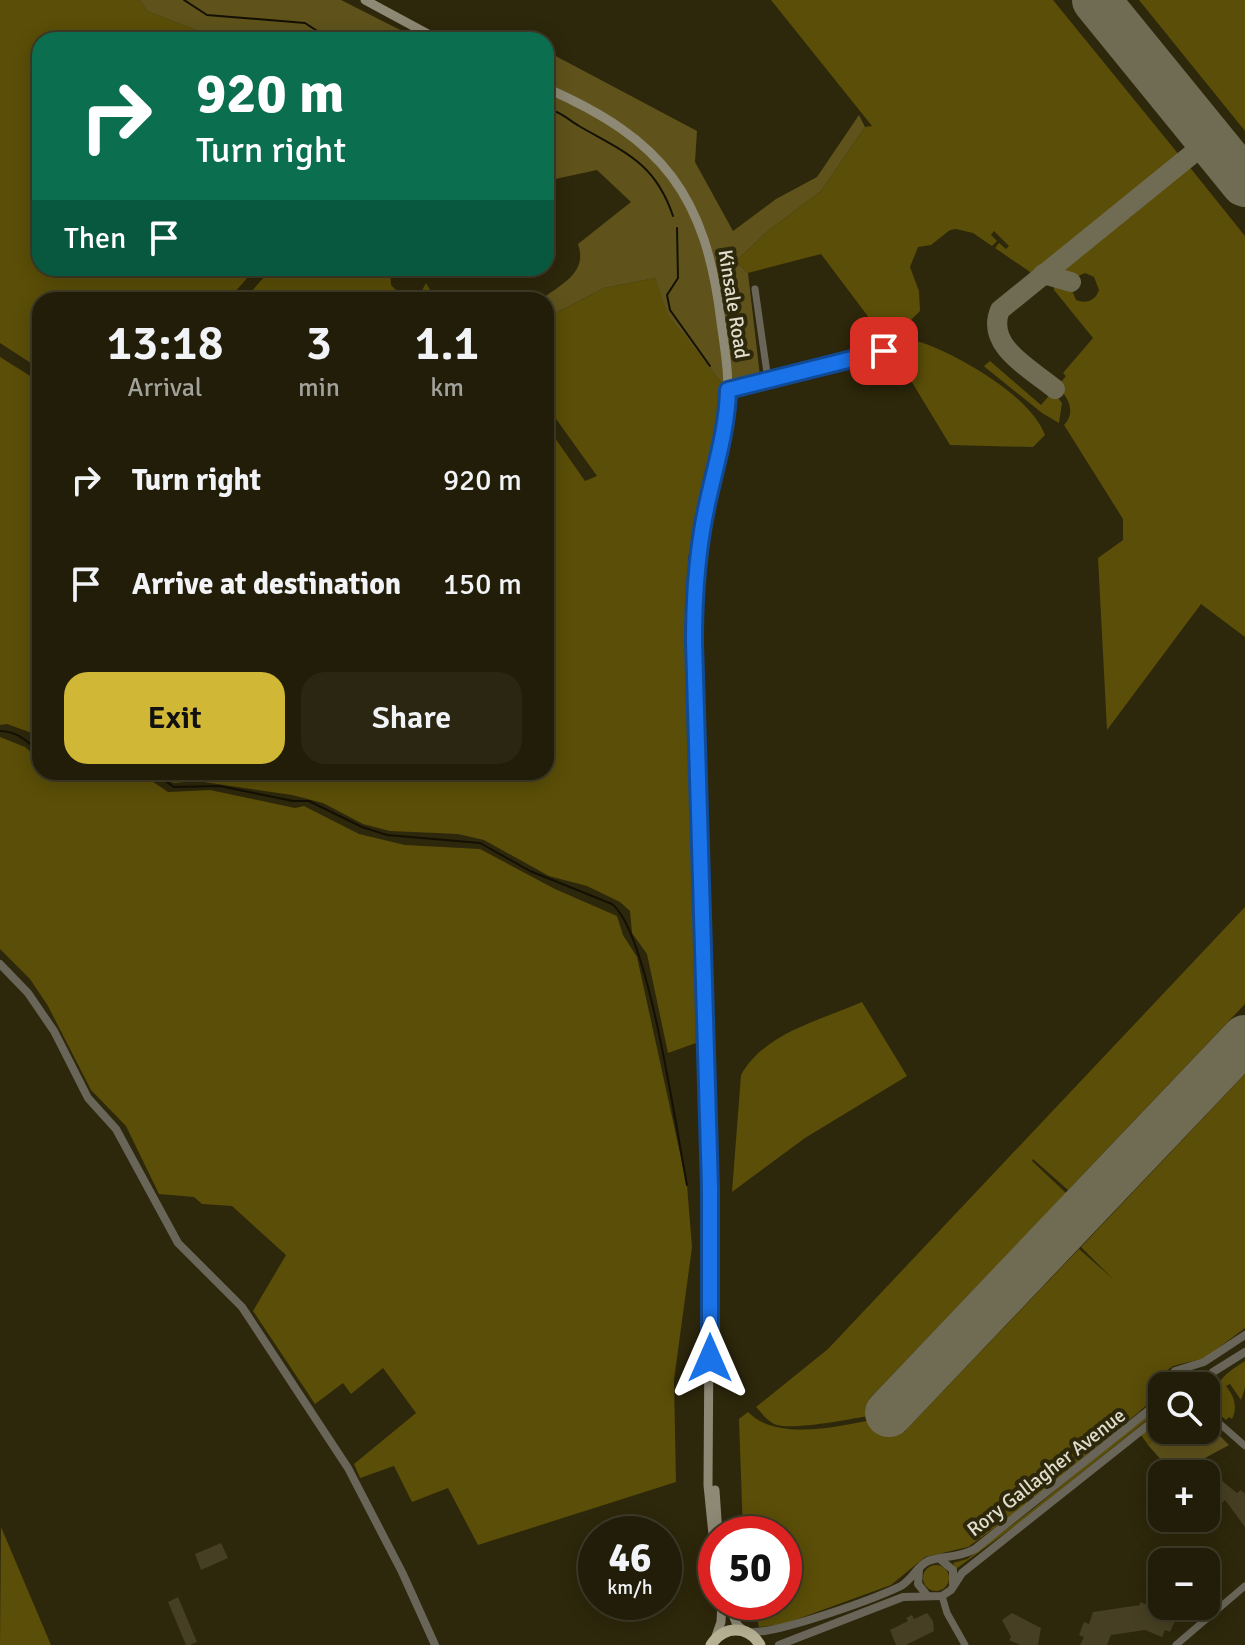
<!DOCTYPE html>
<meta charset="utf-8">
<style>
:root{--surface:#221d08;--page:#2a2612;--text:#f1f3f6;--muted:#a2a29c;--line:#3f3b29;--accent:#d1b736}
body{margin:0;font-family:Signika,sans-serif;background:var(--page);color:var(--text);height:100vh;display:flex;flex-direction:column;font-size:30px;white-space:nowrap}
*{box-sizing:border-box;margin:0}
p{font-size:26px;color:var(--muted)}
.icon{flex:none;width:44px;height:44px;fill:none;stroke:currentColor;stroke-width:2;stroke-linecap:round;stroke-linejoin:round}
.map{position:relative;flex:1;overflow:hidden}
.side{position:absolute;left:32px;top:292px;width:522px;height:488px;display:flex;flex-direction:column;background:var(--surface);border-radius:24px;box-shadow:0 4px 20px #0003,0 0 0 2px var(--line)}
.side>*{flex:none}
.guide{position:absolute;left:32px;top:32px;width:522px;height:244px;border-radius:24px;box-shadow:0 4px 20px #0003,0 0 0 2px var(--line);background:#0b6e4f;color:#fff;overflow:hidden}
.fabs{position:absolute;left:1148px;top:1372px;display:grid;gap:16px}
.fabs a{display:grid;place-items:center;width:72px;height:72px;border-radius:16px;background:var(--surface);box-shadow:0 4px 20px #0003,0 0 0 2px var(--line);font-size:40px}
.speed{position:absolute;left:578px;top:1516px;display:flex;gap:16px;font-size:40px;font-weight:700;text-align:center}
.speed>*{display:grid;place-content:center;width:104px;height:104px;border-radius:50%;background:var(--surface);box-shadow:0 4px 20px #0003,0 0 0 2px var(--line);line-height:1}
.speed small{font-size:20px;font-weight:400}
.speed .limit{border:12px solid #d22;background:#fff;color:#111}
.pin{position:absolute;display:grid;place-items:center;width:68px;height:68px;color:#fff;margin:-34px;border-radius:16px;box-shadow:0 4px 12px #0006}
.me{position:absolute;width:88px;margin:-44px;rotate:0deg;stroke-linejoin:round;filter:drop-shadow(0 0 6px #0008)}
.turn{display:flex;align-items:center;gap:28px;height:168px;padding:0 32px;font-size:36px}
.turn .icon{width:104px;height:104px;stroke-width:2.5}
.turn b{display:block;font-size:56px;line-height:68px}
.then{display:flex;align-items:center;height:76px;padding:0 32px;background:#0003;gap:16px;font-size:30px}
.eta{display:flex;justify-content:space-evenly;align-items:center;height:136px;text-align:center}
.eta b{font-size:48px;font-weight:600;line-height:56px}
.primary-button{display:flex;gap:16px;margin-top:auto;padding:16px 32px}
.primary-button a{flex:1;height:92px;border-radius:24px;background:var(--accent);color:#111;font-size:32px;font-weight:600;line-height:92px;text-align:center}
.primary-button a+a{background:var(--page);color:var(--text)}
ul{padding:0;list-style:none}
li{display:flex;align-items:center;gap:24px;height:104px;padding:0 32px}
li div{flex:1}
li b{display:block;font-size:30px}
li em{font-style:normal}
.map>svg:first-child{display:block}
</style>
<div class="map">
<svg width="1245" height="1645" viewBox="0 0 1245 1645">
<rect width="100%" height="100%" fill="#2d270b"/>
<path fill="#5b4e08" d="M0 0H140L147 11 221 40H40V268H256L228 300H40V369L0 343Z
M771 0H1053L1180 156 1033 274 995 248 999 243 1006 249 1009 246 994 231 991 235 997 241 992 246 973 233 956 229 950 230 931 245 918 247 910 267 919 291 920 311 888 343 821 254 748 273 736 261 768 231 821 191 865 127 872 126Z
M1139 0H1245V131Z
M1188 165 1245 236V637L1201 604 1107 730 1098 558 1123 540V519L1064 425C1076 413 1069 397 1057 387L1066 376 1063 373 1093 338 1054 290 1053 280 1070 286 1076 300C1087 304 1095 301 1099 290L1094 277 1085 273 1072 279 1055 274 1057 270Z
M272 268H390L391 285 403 297 420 294 426 283 436 300H244Z
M655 278 669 315 722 383 707 483 688 558 696 1043 668 1053 647 954 632 933 630 911 620 902 587 886 549 876 484 840 458 834 390 831 363 824 323 803 292 795 197 781 174 783 163 778 159 772H546V425L585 481 597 476 546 405V318L604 288Z
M911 339C951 350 1031 395 1045 435L1033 447 950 445 893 351Z
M0 357 40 382V736L7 724 0 725Z
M990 361 1041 405 1053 391 1062 403 1059 423 1042 413 986 368 984 366Z
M0 737 25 747 40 760V772H123L143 775 168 792 210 790 295 808 304 806 359 834 405 845 480 849 555 889 617 916 623 935 637 957 687 1185 692 1247 674 1380 676 1482 478 1545 448 1488 412 1502 394 1466 360 1478 354 1464 416 1413 383 1368 351 1394 343 1383 315 1404 253 1311 286 1255 232 1206 202 1204 194 1197 159 1194 126 1126 91 1090 48 1006 30 979 0 949Z
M1245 907V1004L1068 1190 1033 1159 1032 1161 1066 1193 869 1399 883 1413C863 1417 790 1432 774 1424 765 1419 762 1413 756 1407L828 1349Z
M862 1002 907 1076 805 1138 732 1192 741 1075C764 1033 821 1020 862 1002Z
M1245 1074V1328L1205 1358 1173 1366 1166 1371 1153 1399 1139 1412 1035 1497 1031 1496 1023 1508 968 1547 925 1557 891 1585 784 1624 759 1627 754 1602H784V1534H743L739 1419 748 1412C779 1444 847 1424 887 1417L904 1432 1079 1249 1112 1278 1081 1247Z
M1245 1361V1388L1241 1400 1230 1384 1226 1386C1234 1396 1238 1407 1232 1419L1229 1417 1226 1420 1218 1413 1215 1400 1212 1406C1214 1381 1225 1374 1245 1361Z
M1162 1402V1408L1019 1523 956 1569 953 1563 967 1559 1033 1509Z
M1162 1418V1430H1206V1421L1222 1432 1187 1445 1163 1435 1148 1445 1141 1435Z
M1 1527 51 1645H0Z
M923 1578a13 13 0 1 1 26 0a13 13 0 1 1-26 0Z"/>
<path fill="#5f531b" d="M140 0H341L420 40H221L147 11Z
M550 53 697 131 695 162 733 231 776 199 817 177 859 115 865 127 821 191 768 231 736 261 748 273 760 376 722 383 668 315 655 278 604 288 546 318V300H541C562 283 588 273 578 244L631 202 597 170 546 181V59Z
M1163 1434 1186 1445 1190 1439 1203 1440 1218 1434 1229 1445 1194 1464 1179 1465 1177 1471H1171L1148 1445Z"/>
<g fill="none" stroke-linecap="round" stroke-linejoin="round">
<path stroke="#141104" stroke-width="2" d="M184 0 207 15 305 23 331 40
M546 109C558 110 569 120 579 126 624 152 655 162 673 216
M677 228 678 278 667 295 670 310 710 366
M0 731C16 731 30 742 40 755
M152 772 174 787 220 786 293 801H309L362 827 387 835 480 843 530 871 612 904C649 933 676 1130 687 1185"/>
<path stroke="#706b53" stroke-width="20" d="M1196 151 1205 149 1221 154
M1043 274 1071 282
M1055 389C1031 369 985 346 1000 310L1196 151 1201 137 1198 126"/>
<path stroke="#706b53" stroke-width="48" d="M1096 0 1245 183
M889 1413 1245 1039"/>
</g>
<path fill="#463f23" d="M1221 1480 1237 1493 1241 1490 1245 1494V1527L1225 1500 1210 1515 1206 1511V1493Z
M221 1543 228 1558 201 1570 195 1554Z
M178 1597 197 1642 190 1645H186L168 1602Z
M1140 1602 1177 1617 1170 1632 1165 1630 1162 1637 1145 1630 1111 1635 1107 1645H1080L1084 1637 1079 1635 1084 1622 1089 1624 1093 1612 1140 1605Z
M927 1613 933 1621 934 1631 906 1645H896L890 1630 908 1621 906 1618 912 1615 914 1619Z
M1012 1613 1041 1628 1038 1645H1020L1009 1640 1011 1637 1002 1620Z"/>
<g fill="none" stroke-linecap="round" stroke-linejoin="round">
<path stroke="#696659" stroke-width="7" d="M755 289 768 380
M728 390 884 351
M1206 1403 1211 1416 1245 1446
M942 1596 947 1613 965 1645
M1176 1645 1245 1586"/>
<path stroke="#696659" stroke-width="8" d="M0 964 28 993 54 1031 88 1098 116 1129 178 1243 242 1307 348 1468 402 1572 435 1645
M1165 1386 1175 1371 1204 1362 1245 1335
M1204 1386 1213 1372 1245 1352
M941 1560 953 1570V1584
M919 1570 918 1584 926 1594
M748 1632C775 1635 874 1599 901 1586 912 1580 917 1566 928 1561 942 1555 957 1559 975 1549L1148 1411 1162 1393
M779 1645 903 1597 942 1596 951 1590 962 1573 1162 1414"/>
<path stroke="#8e8975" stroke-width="9" d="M365 0 439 40
M546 88C663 139 706 195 721 322 725 350 730 379 727 407 723 447 710 487 702 527 695 565 694 603 694 642L710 1188 708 1485 716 1564
M715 1490 718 1534
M728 1602 737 1625 744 1631
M715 1639 721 1622 722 1602"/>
<path stroke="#b7b194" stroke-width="11" d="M711 1645C724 1625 748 1625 760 1645"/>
</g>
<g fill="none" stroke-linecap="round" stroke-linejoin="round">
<defs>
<path id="route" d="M710 1358V1188L694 642C694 605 696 568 702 531 709 484 727 438 728 390L884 351"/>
</defs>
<use href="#route" stroke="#114b97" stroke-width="20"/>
<use href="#route" stroke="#1a73e8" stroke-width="14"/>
</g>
<g text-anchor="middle" stroke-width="8" stroke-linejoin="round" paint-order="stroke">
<g font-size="20" fill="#e0ddcc" stroke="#2d270b">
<text transform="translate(734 304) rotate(81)" y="7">Kinsale Road</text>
<text transform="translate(1046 1472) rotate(-38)" y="7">Rory Gallagher Avenue</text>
</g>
</g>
</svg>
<div class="fabs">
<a><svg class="icon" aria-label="search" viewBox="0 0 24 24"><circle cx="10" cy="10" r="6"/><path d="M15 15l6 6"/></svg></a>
<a>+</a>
<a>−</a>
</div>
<div class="speed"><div>46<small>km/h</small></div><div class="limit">50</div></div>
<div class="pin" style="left:884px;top:351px;background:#d93025"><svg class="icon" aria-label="arrive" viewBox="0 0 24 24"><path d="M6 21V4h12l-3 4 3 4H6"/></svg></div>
<svg class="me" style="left:710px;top:1358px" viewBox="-20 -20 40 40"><path d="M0-17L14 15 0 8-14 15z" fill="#1a73e8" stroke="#fff" stroke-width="4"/></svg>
<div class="guide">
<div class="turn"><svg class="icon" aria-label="right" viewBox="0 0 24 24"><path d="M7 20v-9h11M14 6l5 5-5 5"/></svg><div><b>920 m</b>Turn right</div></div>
<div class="then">Then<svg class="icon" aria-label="arrive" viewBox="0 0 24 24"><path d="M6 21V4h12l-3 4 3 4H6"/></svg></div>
</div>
<section class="side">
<div class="eta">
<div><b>13:18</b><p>Arrival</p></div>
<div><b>3</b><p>min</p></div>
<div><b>1.1</b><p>km</p></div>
</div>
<ul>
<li><svg class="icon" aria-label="right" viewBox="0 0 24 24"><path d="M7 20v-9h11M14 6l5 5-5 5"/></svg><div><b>Turn right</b></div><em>920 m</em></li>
<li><svg class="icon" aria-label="arrive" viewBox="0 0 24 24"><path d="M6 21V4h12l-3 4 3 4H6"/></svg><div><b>Arrive at destination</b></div><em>150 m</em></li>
</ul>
<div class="primary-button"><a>Exit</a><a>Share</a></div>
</section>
</div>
